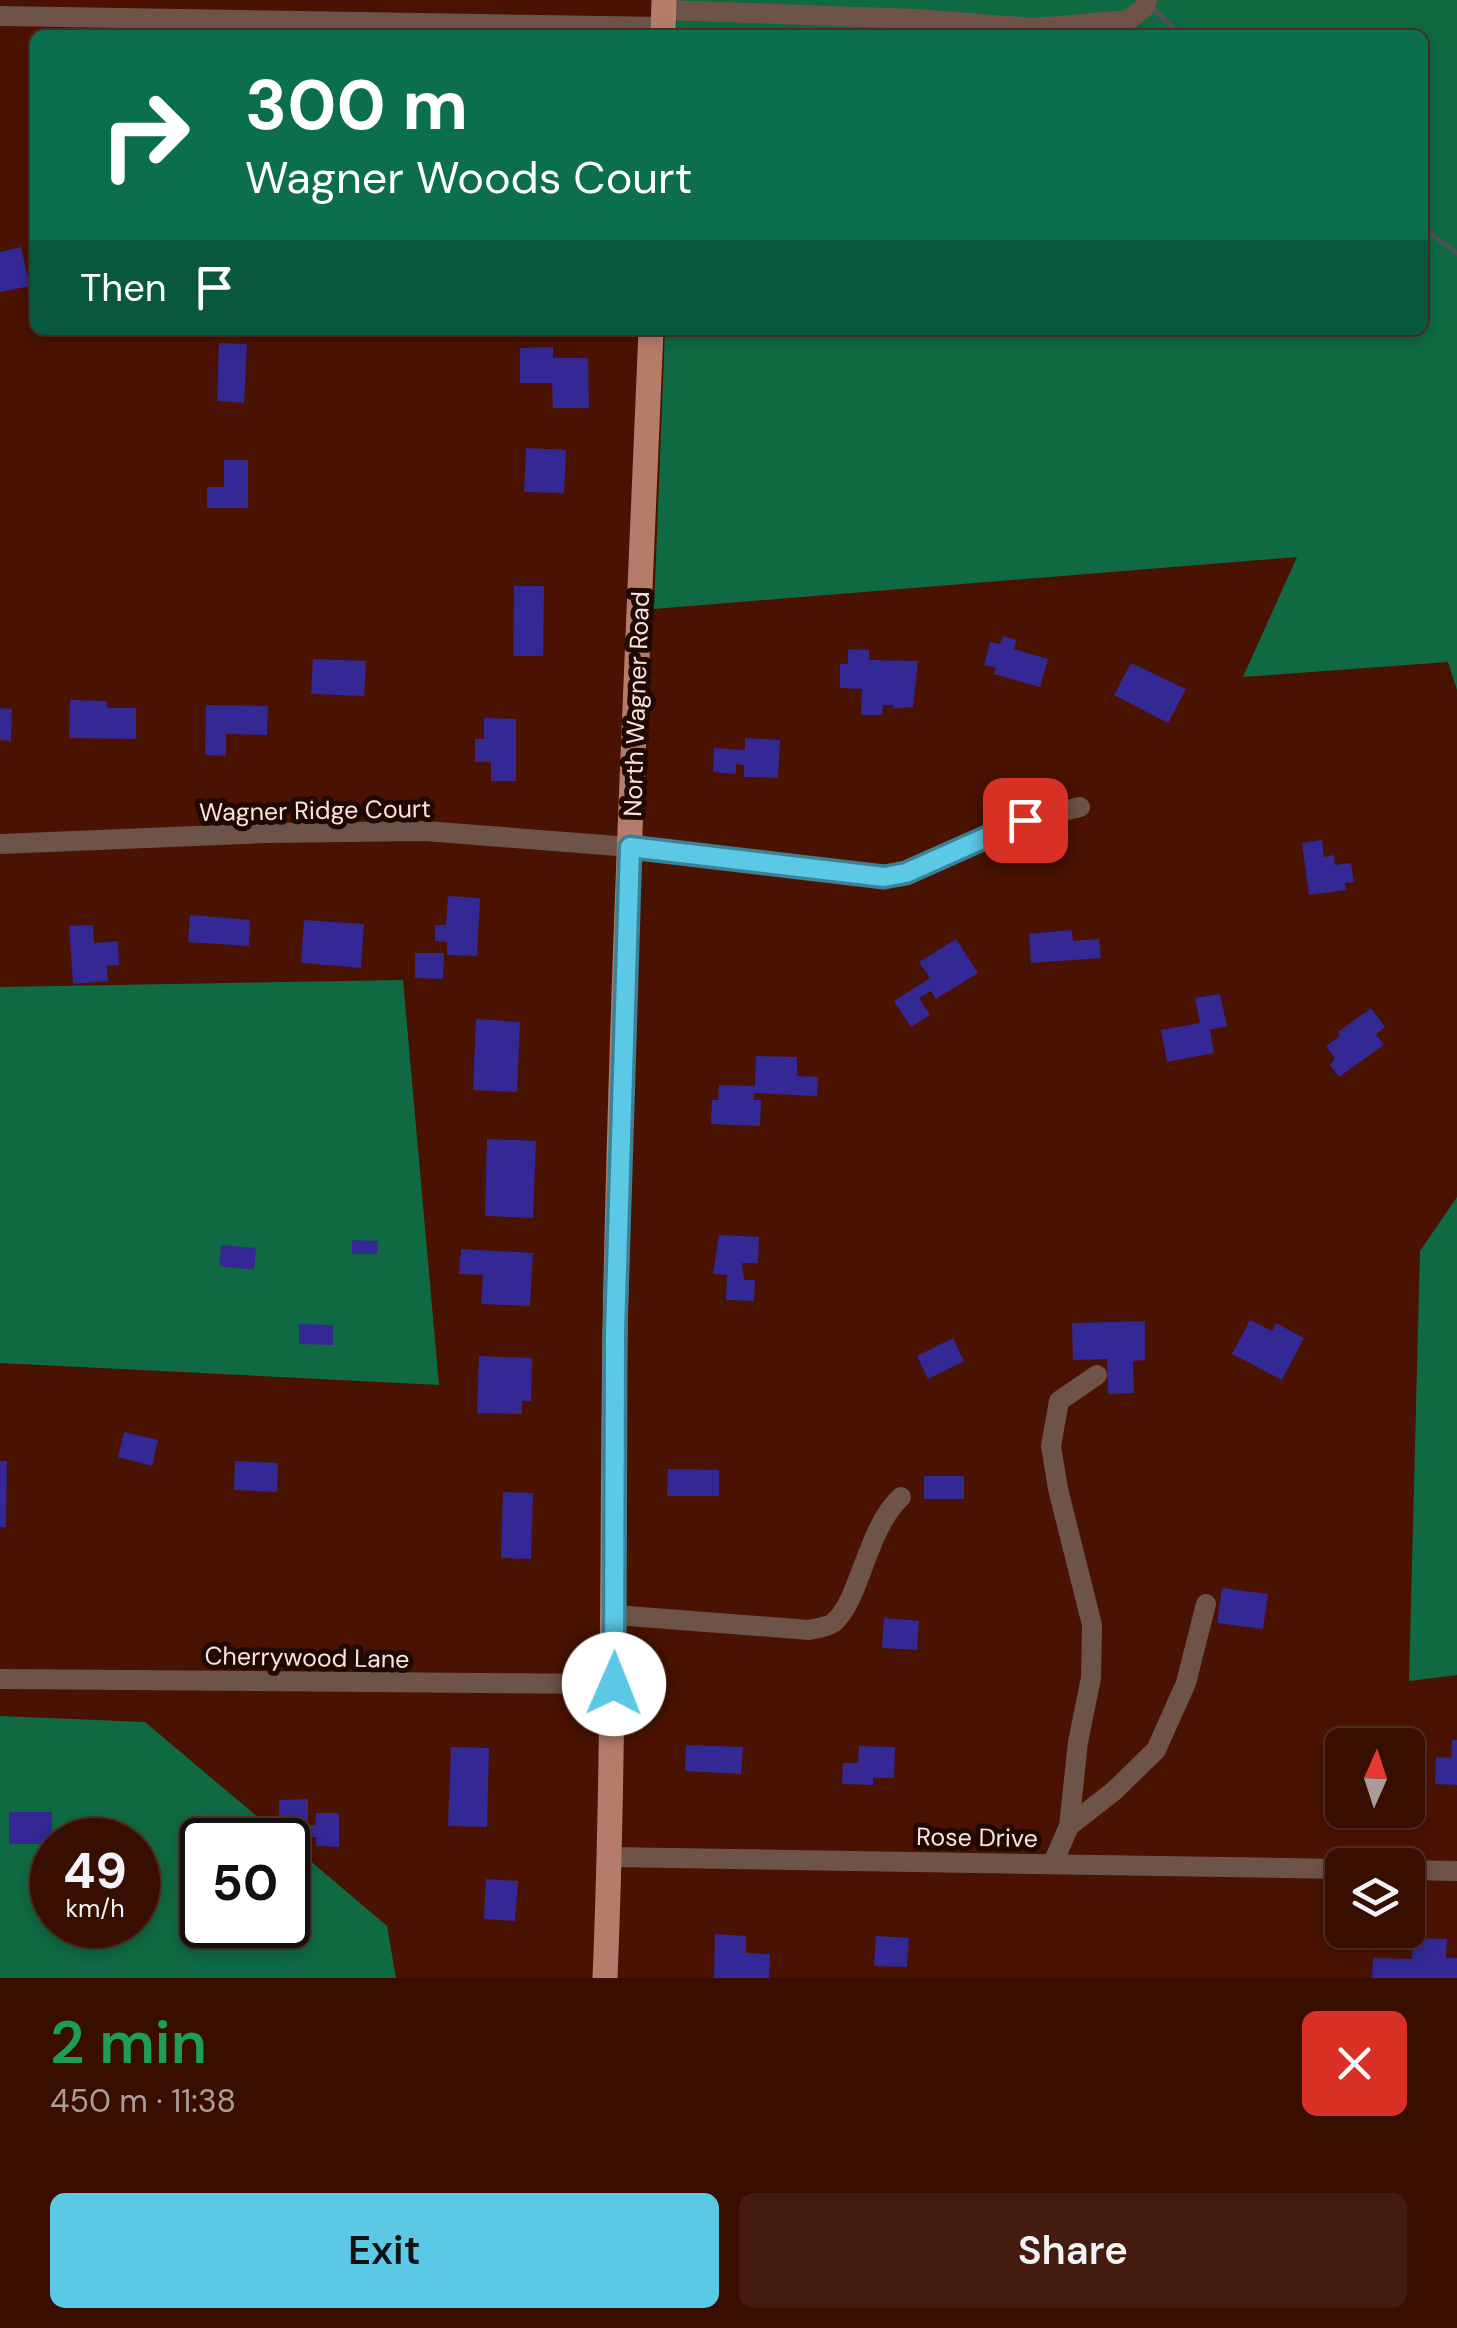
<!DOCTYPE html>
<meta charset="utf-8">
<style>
:root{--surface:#380e00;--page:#431c0f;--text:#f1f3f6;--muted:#ab9c99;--line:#522e22;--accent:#5bc8e6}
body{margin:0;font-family:"DM Sans",sans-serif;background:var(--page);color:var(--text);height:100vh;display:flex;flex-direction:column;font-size:38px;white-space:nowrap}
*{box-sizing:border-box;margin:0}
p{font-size:32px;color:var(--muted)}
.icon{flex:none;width:55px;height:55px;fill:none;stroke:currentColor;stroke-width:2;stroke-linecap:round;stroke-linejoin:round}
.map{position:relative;height:1978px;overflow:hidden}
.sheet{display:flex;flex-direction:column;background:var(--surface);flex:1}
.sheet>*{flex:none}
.hud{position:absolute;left:30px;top:30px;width:1398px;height:305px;border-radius:15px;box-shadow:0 5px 15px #0003,0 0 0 2px var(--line);background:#0b6e4f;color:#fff;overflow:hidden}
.needle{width:65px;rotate:3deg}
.fabs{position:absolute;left:1325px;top:1728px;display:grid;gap:20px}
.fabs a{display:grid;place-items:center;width:100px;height:100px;border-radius:15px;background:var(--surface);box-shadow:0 5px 15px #0003,0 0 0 2px var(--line);font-size:50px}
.speed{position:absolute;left:30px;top:1818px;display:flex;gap:20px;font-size:50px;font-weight:700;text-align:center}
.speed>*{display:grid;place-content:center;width:130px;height:130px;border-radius:50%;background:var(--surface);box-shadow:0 5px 15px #0003,0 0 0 2px var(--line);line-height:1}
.speed small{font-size:25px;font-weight:400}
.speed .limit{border:5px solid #111;border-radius:15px;background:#fff;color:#111}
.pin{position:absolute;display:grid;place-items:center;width:85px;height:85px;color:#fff;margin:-42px;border-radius:20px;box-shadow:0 5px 15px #0006}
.me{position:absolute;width:110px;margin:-55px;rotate:1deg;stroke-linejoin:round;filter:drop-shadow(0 0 8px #0008)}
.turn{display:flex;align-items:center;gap:35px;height:210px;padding:0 50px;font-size:45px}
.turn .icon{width:130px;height:130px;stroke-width:2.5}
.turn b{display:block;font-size:70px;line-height:85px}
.then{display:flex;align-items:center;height:95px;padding:0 50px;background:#0003;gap:20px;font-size:38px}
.round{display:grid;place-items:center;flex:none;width:105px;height:105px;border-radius:15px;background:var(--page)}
.overview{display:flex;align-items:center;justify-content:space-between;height:170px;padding:0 50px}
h1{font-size:60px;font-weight:600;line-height:75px;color:#1e9e55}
.action{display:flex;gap:20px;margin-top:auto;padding:20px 50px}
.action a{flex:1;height:115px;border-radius:15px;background:var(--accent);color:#111;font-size:40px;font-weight:600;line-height:115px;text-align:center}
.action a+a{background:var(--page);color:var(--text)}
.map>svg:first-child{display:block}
</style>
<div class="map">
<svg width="1457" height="1978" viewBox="0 0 1457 1978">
<rect width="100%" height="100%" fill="#4a1200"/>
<path fill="#0f6943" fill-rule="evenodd" d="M677 0H1457V690L1448 662 1243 677 1297 557 654 609 665 330H1422V35H676Z
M403 980 439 1385 0 1363V987Z
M1457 1197V1675L1409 1681 1420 1251Z
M0 1716 145 1722 285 1840H202V1925H288V1842L387 1926 396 1978H0ZM52 1840H138V1925H52Z"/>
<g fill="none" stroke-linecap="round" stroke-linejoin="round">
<path stroke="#4b5355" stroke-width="5" d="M1150 5 1180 35
M1422 227 1457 253"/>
</g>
<path fill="#342895" d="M21 247 30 286 0 292V252Z
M219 343 247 344 244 403 217 401Z
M553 347V358H588L589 408H553L552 383H520V348Z
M526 448 566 450 564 493 524 492Z
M224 460H248V508H207V487H224Z
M514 586H544L543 656H513Z
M1003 636 1016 640 1014 649 1048 659 1040 687 994 674 996 668 984 665 990 642 1000 644Z
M848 649 869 650V660L918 661 913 707 893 709 894 705H883L882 715H861L862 689 840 688V664H848Z
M313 659 366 661 364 696 311 694Z
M1131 663 1186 689 1168 723 1114 695Z
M70 700 107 701V708H136V739L69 738Z
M206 705 268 706 267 735 226 734V756L205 755Z
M0 708 12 709 11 741 0 740Z
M484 718 516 719V781H491V762H475V739H484Z
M745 738 780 740 778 778 744 777V765L736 764V774L713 772 714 748 745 750Z
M1322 840 1324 857 1334 855 1335 865 1351 863 1354 882 1345 883 1346 890 1309 895 1302 843Z
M448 896 480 898 477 956 447 955V942L435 941V925H446Z
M190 915 250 920 249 946 188 942Z
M304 920 364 924 361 968 301 963Z
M93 925 94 943 118 941 119 965 107 966 108 981 73 984 69 926Z
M1072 930 1073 941 1099 939 1101 958 1031 963 1029 934Z
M956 939 978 973 936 999 931 991 919 998 930 1015 911 1027 894 1001 930 978 919 962Z
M415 953H444L443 979 415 978Z
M1220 994 1227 1026 1210 1030 1214 1053 1167 1062 1161 1030 1200 1023 1195 998Z
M1371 1008 1385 1027 1376 1034 1384 1045 1339 1077 1330 1065 1335 1058 1326 1046 1340 1036 1338 1032Z
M476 1019 520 1022 517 1092 473 1090Z
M756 1056 797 1057V1076L818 1077 817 1096 754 1093V1100H761L760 1126 711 1124 712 1100H718L719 1085 755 1086Z
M487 1139 536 1141 533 1218 485 1216Z
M719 1235 759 1237 758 1263H742L744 1280H755L754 1301 726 1300 727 1275 713 1274Z
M352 1240 378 1241 377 1254H352Z
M221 1245 256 1248 254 1270 219 1266Z
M461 1249 533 1253 530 1306 481 1304 483 1275 459 1274Z
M1250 1320 1272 1331 1276 1323 1304 1338 1282 1380 1232 1354Z
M1145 1321V1360L1133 1361 1134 1393 1108 1394 1107 1359 1073 1360 1072 1323Z
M299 1324 333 1325V1345L299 1344Z
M953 1338 964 1361 928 1379 917 1356Z
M479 1356 532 1358 531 1401H522V1414L477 1413Z
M124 1432 158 1440 152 1466 118 1457Z
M0 1461H7L6 1527H0Z
M235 1461 278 1463 277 1492 234 1490Z
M668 1469 719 1470V1496H667Z
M924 1476H964V1499H924Z
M503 1492 533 1493 531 1559 501 1558Z
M1222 1588 1268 1594 1263 1629 1217 1623Z
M884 1618 919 1621 917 1650 882 1648Z
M1452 1740H1457V1785L1435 1784 1436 1757 1451 1758Z
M686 1745 743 1747 741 1774 685 1771Z
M859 1746 895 1747 894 1778H873V1785L842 1784 843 1763H858Z
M451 1747 489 1748 487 1827 448 1826Z
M308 1799V1825H315L316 1813H339V1847L316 1846V1837H308V1846L288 1847V1840H279V1800Z
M9 1812H52V1844H9Z
M486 1879 518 1881 515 1921 484 1919Z
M715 1934 746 1936V1953L770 1954 769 1978H714Z
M876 1936 909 1938 907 1967 874 1966Z
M1413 1938 1447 1939 1446 1958H1457V1978H1372L1373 1958 1412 1959Z"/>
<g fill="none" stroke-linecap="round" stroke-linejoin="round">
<path stroke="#6e5349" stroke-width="20" d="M663 10 916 19 1034 28 1128 20 1144 8 1147 0
M0 16 663 27
M0 844 266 833 425 831 630 847 884 877 906 873 1025 820 1080 807
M615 1615 810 1630C817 1628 827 1627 833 1623 860 1602 866 1529 901 1497
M0 1679 614 1684
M1069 1826 1078 1742 1091 1678 1092 1625 1058 1489 1051 1446 1059 1401 1097 1375
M610 1857 1342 1869
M1053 1863 1069 1826 1114 1791 1156 1750 1186 1683 1206 1604
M1408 1870 1457 1871"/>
<path stroke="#b47c69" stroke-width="25" d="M663 35 664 0
M605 1978C614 1763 612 1547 615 1332 621 998 637 664 651 330"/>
</g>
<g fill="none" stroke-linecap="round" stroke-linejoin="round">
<defs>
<path id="route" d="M614 1684 615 1333 630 847 884 877 906 873 1025 820"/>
</defs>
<use href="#route" stroke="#3b8296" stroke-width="25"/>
<use href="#route" stroke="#5bc8e6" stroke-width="18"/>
</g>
<g text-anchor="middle" stroke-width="10" stroke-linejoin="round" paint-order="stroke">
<g font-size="25" fill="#fae3dc" stroke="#200803">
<text transform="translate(636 704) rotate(-88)" y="9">North Wagner Road</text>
<text transform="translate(315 810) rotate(-1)" y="9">Wagner Ridge Court</text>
<text transform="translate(307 1657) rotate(1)" y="9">Cherrywood Lane</text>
<text transform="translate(977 1837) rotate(1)" y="9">Rose Drive</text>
</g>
</g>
</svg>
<div class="fabs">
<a><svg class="needle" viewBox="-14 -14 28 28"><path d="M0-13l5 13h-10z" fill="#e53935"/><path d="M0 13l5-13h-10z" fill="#ab9c99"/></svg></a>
<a><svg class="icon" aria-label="layers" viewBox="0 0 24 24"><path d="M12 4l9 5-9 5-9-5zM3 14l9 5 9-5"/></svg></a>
</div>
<div class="speed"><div>49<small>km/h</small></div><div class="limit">50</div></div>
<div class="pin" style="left:1025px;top:820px;background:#d93025"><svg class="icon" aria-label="arrive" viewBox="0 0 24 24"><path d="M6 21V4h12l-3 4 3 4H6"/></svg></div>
<svg class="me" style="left:614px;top:1684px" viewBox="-20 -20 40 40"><circle r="19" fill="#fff"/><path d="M0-13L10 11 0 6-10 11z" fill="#5bc8e6"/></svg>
<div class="hud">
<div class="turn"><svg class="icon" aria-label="right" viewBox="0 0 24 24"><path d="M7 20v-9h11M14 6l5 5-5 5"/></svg><div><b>300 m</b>Wagner Woods Court</div></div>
<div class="then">Then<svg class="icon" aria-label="arrive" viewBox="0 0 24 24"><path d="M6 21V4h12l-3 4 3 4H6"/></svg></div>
</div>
</div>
<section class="sheet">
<div class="overview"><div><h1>2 min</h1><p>450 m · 11:38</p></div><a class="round" style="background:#d93025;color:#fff"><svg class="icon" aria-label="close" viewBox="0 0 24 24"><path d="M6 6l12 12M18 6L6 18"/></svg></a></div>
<div class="action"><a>Exit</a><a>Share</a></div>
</section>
